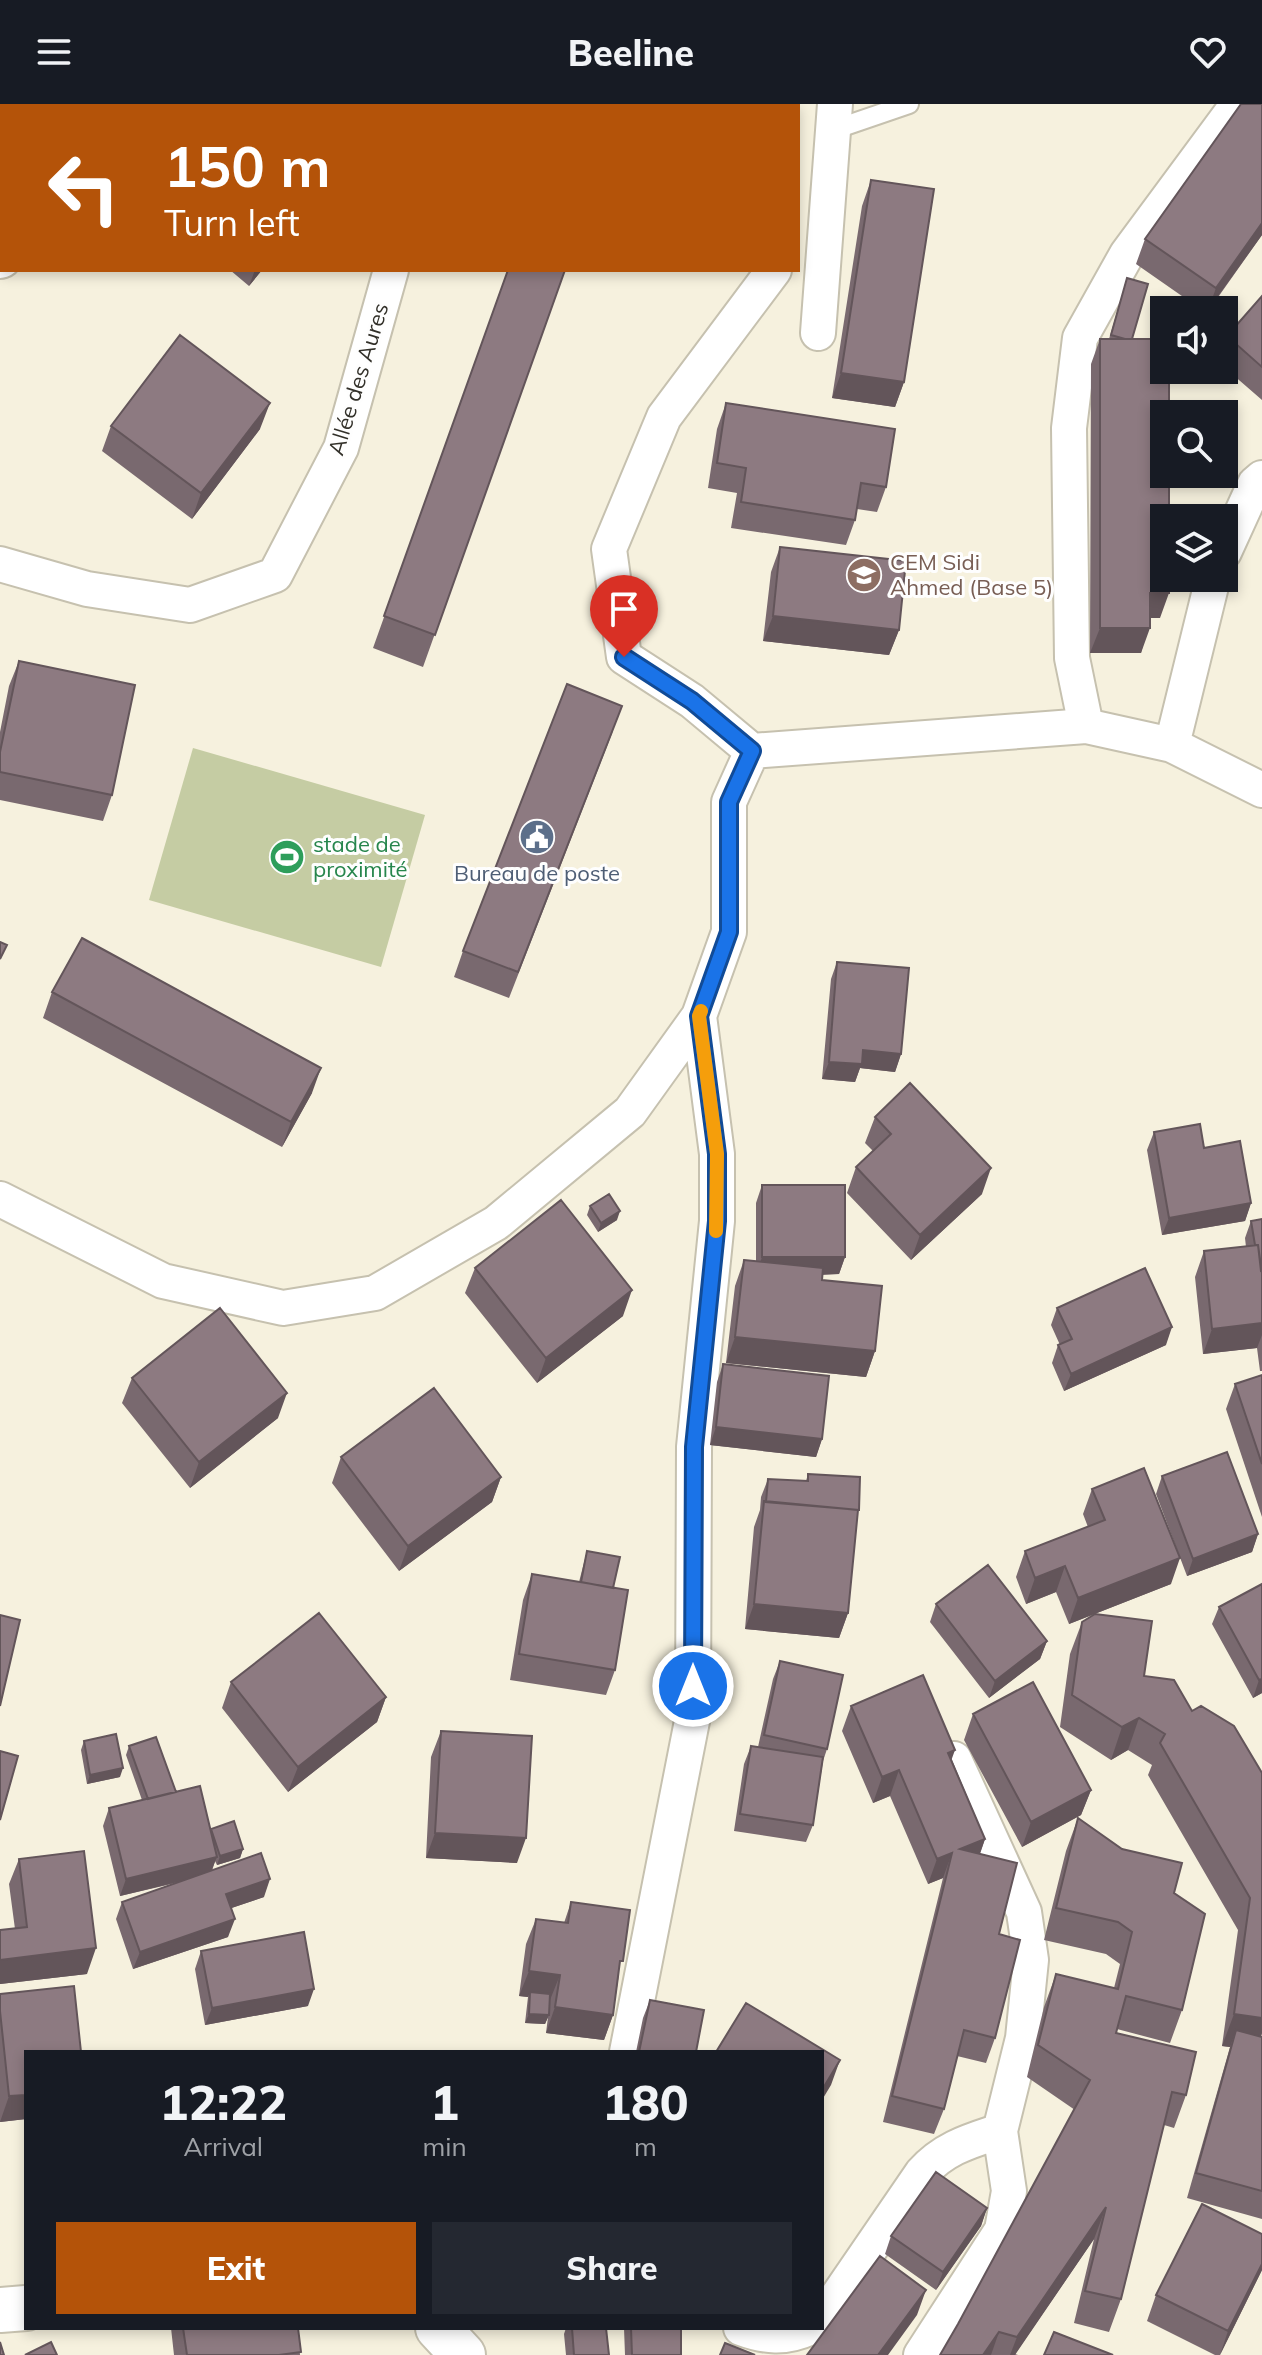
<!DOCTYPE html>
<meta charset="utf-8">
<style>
:root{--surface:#171b24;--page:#242831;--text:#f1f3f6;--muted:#9ea1a6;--accent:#b45309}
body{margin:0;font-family:Mulish,sans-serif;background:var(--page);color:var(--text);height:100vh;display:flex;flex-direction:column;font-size:30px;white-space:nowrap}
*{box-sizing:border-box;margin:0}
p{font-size:26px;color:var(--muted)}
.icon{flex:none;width:44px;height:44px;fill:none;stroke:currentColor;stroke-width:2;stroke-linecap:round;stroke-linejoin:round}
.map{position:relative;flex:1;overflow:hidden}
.panel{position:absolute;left:24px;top:1946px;width:800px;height:280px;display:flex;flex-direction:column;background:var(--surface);border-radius:0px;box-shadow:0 4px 12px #0003}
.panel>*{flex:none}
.banner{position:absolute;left:0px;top:0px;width:800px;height:168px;box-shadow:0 4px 12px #0003;background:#b45309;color:#fff;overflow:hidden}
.tools{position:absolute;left:1150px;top:192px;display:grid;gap:16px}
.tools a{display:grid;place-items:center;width:88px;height:88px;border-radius:0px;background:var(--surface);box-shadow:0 4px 12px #0003;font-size:40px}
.pin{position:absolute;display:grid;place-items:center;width:68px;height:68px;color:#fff;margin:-82px -34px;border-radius:50% 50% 50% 0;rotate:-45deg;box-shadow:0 0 8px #0007}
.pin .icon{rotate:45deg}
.me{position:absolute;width:88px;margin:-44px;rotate:0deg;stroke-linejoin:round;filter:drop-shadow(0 0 6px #0008)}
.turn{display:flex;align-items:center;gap:28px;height:168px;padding:0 32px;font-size:36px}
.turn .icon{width:104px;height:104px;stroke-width:2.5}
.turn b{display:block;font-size:56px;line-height:68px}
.eta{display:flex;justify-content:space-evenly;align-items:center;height:136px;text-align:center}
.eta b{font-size:48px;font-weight:800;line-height:56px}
.primary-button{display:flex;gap:16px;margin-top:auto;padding:16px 32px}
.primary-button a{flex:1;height:92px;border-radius:0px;background:var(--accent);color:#fff;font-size:32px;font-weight:800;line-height:92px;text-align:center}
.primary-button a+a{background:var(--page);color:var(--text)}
header{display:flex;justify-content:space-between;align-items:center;height:104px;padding:0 32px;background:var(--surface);font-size:36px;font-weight:800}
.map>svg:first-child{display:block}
</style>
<header><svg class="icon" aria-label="menu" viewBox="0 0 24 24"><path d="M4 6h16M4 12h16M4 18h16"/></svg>Beeline<svg class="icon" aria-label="heart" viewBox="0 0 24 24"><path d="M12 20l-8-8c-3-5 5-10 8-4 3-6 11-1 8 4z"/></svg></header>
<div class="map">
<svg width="1262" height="2251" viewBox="0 0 1262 2251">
<rect width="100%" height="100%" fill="#f6f1de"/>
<path fill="#c5cca3" d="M193 644 425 711 381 863 149 796Z"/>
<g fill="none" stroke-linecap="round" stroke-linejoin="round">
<defs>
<path id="lane" d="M833 26 909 0"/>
<path id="street" d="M438 2 439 0
M774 166 664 313 609 445 624 553 692 597 752 647 1086 622 1172 641 1262 686
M818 229 835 0
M1224 448 1255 380 1262 374
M0 460 87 485 190 501 275 471 341 344 391 166
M1086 622 1072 554 1069 324 1080 234 1127 150 1238 0
M1172 641 1213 474
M0 1095 163 1177 283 1204 375 1189 496 1119 630 1008 699 912 729 828V698L752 647
M627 1948 693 1612 694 1343 717 1117V1050L699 912
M822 2215 922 2069C944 2044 970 2037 1000 2027
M741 2224C765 2233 785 2235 809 2224
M921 2251 1002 2126 1009 2087 1000 2027 1023 1934 1031 1856 1024 1808 954 1655"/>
<path id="secondary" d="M65 2 66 0
M0 152 2 148
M0 2206 26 2204
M438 2224 463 2251"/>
</defs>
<use href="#lane" stroke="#c6c1af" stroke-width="22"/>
<use href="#street" stroke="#c6c1af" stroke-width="38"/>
<use href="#secondary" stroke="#c6c1af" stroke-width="48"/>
<use href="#lane" stroke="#fff" stroke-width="18"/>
<use href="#street" stroke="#fff" stroke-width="34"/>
<use href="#secondary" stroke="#fff" stroke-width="44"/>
</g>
<path fill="#79696f" d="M0 0H23V2H2V26L0 25Z
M871 76 904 278 895 303 832 294 862 102Z
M1262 131 1209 206H1202L1136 160 1145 135Z
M230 166H262L249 182Z
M508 166H565L423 563 373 544Z
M1127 174 1160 514H1150L1141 549H1090L1091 260 1100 235H1109Z
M1262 192V296L1224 263V241L1227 232Z
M726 299 886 383 877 408 857 405 855 416 846 441 731 424 737 389 708 384 717 325Z
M111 322 260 325 192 415 102 347Z
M780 443 899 526 889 551 763 537 771 468Z
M19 557 112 691 103 717 0 696V628L9 582Z
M613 627 509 894 454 873 463 847Z
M837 858 901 950 895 968 860 964 855 978 822 975 831 875Z
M52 888 312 989 282 1043 43 914Z
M875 1013 982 1090 911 1156 847 1089 856 1063 873 1047 865 1039Z
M1154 1028 1204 1044 1251 1099 1245 1117 1162 1131 1147 1046Z
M762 1081 845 1153 839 1170 823 1171 822 1176 875 1247 866 1273 726 1259 735 1182 744 1156 756 1157V1099Z
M590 1102 617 1116 598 1128 587 1111Z
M1262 1115V1267H1260L1257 1244 1203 1250 1195 1173 1204 1147 1246 1143 1245 1134 1251 1117Z
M475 1164 623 1212 537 1279 465 1189Z
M1057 1204 1166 1241 1064 1287 1052 1259 1058 1241H1060L1051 1221Z
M723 1260 822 1335 816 1353 710 1341 717 1278Z
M1262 1271V1413L1226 1305 1235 1280Z
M132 1274 278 1314 190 1384 122 1299Z
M341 1353 501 1373 492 1398 399 1467 332 1379Z
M808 1370 848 1509 839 1534 745 1525 754 1423 760 1406 761 1393 768 1375 806 1377Z
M1162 1372 1258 1430 1252 1448 1187 1472 1156 1390Z
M1092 1385 1171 1480 1069 1520 1056 1488 1026 1500 1016 1473 1025 1447 1088 1423 1083 1410Z
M587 1447 613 1484 615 1566 606 1591 510 1576 523 1496 532 1470 579 1478Z
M1262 1480V1589L1253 1594 1212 1520 1219 1503Z
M936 1500 1047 1537 1040 1555 989 1594 930 1518Z
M1082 1518 1144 1572 1192 1607 1262 1669V1929L1261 1933H1262V2115L1187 2094 1230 1943 1222 1942 1238 1826 1148 1671 1152 1661 1128 1646 1111 1656 1060 1623 1070 1550Z
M780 1557 827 1645 823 1657 813 1721 806 1738 734 1727 744 1660 751 1642 758 1643 773 1575Z
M231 1578 386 1593 377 1618 288 1688 222 1604Z
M851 1602 952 1656 985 1735 980 1750 999 1830 995 1934 986 1959 957 1952 944 2005 934 2030 883 2018 943 1774 928 1780 890 1692 873 1699 842 1627Z
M973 1610 1091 1686 1081 1711 1022 1743 964 1636Z
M441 1627 517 1759 426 1754 431 1653Z
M84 1637 120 1673 87 1680 81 1646Z
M129 1642 176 1688 210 1726 243 1745 240 1754 217 1761 215 1757 212 1767 264 1793 231 1804 228 1833 133 1865 116 1815 122 1798 180 1778 120 1792 103 1722 109 1704 142 1696 126 1651Z
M1078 1714 1174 1789 1182 1906 1170 1939 1117 1925 1116 1929 1186 1991 1174 2024 1164 2021 1121 2195 1109 2228 1074 2219 1094 2135 1015 2250 1018 2251H940L958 2220 1075 2006 1027 1973 1044 1903 1056 1870 1114 1884 1120 1860 1106 1850 1044 1836 1066 1747Z
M19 1755 87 1870 0 1880V1826L15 1825 9 1780Z
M571 1798 619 1870 613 1911 604 1936 546 1929 548 1913 545 1920 525 1919 528 1893 519 1892 526 1840 536 1815 564 1819Z
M201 1847 308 1902 205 1921 195 1865Z
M0 1890 26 1948V2015L0 2018Z
M650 1896 696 1948H636L643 1914Z
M987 2104 981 2122 936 2186 885 2150 891 2132Z
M1262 2130V2166L1220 2251H1215L1147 2217 1156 2191Z
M171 2224H298L300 2251H174Z
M566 2224H572L609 2251H566L564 2230Z
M624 2224H681V2251H622H625Z"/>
<path fill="#63555a" d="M1262 119V131L1208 206 1216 184Z
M255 166H262L249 182Z
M841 269 904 278 895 303 832 294Z
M270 299 260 325 192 415 201 389Z
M1150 489H1169L1160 514H1141Z
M773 512 899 526 889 551 763 537Z
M1100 524H1150L1141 549H1090Z
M863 946 901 950 895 968 860 964 855 978 822 975 829 958Z
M321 964 312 989 282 1043 291 1018Z
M991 1064 982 1090 911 1156 920 1131Z
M1251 1099 1245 1117 1162 1131 1169 1114Z
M620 1107 617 1116 598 1128 601 1119Z
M762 1153H845L839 1170 756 1171Z
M632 1186 623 1212 537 1279 546 1254Z
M1262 1219V1231L1257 1244 1203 1250 1212 1225Z
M1172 1223 1166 1241 1064 1287 1071 1270Z
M735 1233 875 1247 866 1273 726 1259Z
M287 1289 278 1314 190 1384 199 1358Z
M716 1323 822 1335 816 1353 710 1341Z
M501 1373 492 1398 399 1467 408 1442Z
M1258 1430 1252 1448 1187 1472 1193 1455Z
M1180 1454 1171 1480 1069 1520 1078 1494Z
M1065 1462 1056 1488 1026 1500 1035 1474Z
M754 1500 848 1509 839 1534 745 1525Z
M1047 1537 1040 1555 989 1594 995 1577Z
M1262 1575V1589L1253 1594 1259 1576Z
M386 1593 377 1618 288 1688 298 1663Z
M1139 1614 1128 1646 1111 1656 1122 1623Z
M955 1646 946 1671 948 1649Z
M123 1664 120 1673 87 1680 90 1671Z
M899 1666 890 1692 873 1699 882 1673Z
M1091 1686 1081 1711 1022 1743 1031 1718Z
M435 1729 526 1734 517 1759 426 1754Z
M985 1735 976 1760 960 1745Z
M243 1745 240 1754 217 1761 220 1752Z
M952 1749 943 1774 928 1780 937 1755Z
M217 1753 210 1770 120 1792 126 1775Z
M270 1775 264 1793 220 1808 226 1790Z
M235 1815 228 1833 133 1865 140 1848Z
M96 1844 87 1870 0 1880V1856Z
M529 1867 560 1871 550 1896 530 1894V1888L528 1893 519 1892Z
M314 1885 308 1902 205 1921 212 1904Z
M555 1903 613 1911 604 1936 546 1929Z
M529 1910 549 1911 545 1920 525 1919Z
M1234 1910 1262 1914V1929L1256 1947 1236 1926 1230 1943 1222 1942Z
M840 1956 831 1981 822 1996V1986Z
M26 1991V2015L0 2018 9 1992Z
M1106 2103 1094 2135 1015 2251H1010L1017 2233Z
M987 2104 981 2122 936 2186 943 2168Z
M1262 2160V2166L1220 2251 1228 2227Z
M926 2186 917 2211 888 2251H878Z
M999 2228 991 2251H983Z"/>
<path fill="#8d7a81" stroke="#63555a" stroke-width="2" d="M1241 0H1262V119L1216 184 1145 135Z
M871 76 934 85 904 278 841 269Z
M508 166H565L435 531 384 512Z
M1127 174 1148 180 1132 235H1125L1111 231Z
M1262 192V263L1227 232Z
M180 231 270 299 201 389 111 322Z
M1100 235H1164V266H1169V310H1164V370H1169V414H1164V474H1169V489H1150V524H1100Z
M726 299 895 325 886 383 861 379 855 416 741 398 746 364 717 359Z
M780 443 906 457 899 526 773 512Z
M19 557 135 581 112 691 0 668V648Z
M567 580 622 602 518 868 463 847Z
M82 834 321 964 291 1018 52 888Z
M0 838 7 841 0 855Z
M837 858 909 864 901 950 863 946 862 960 829 958Z
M910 979 991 1064 920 1131 856 1063 891 1030 875 1013Z
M1200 1020 1204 1044 1240 1037 1251 1099 1169 1114 1154 1028Z
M762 1081H845V1153H762Z
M609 1090 620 1107 601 1119 590 1102Z
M561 1096 632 1186 546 1254 475 1164Z
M1262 1115V1167H1261L1258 1141H1255L1251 1117Z
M1258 1141 1262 1169V1219L1212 1225 1204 1147Z
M744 1156 823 1164 822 1176 882 1182 875 1247 735 1233Z
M1145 1164 1172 1223 1071 1270 1058 1241 1072 1235 1057 1204Z
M220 1204 287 1289 199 1358 132 1274Z
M723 1260 829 1272 822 1335 716 1323Z
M1262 1271V1360L1235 1280Z
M434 1284 501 1373 408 1442 341 1353Z
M1227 1348 1258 1430 1193 1455 1162 1372Z
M1144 1364 1180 1454 1078 1494 1065 1462 1035 1474 1025 1447 1105 1416 1092 1385Z
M808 1370 860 1373 859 1406 766 1398 768 1375 808 1377Z
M764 1397 858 1406 848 1509 754 1500Z
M587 1447 620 1453 613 1484 581 1478Z
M988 1461 1047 1537 995 1577 936 1500Z
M532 1470 628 1486 615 1566 519 1550Z
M1262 1480V1575L1259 1576 1219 1503Z
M319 1509 386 1593 298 1663 231 1578Z
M1095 1510 1152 1517 1144 1572 1174 1576 1192 1607 1201 1602 1234 1622 1262 1669V1914L1234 1910 1250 1794 1160 1639 1165 1630 1139 1614 1122 1623 1072 1591 1082 1518Z
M0 1511 20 1516 0 1602Z
M780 1557 843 1571 827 1645 764 1631Z
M923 1571 955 1646 948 1649 985 1735 960 1745 1017 1759 999 1830 1020 1836 995 1934 964 1926 944 2005 892 1992 952 1749 937 1755 899 1666 882 1673 851 1602Z
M1033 1578 1091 1686 1031 1718 973 1610Z
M441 1627 532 1632 526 1734 435 1729Z
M116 1630 123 1664 90 1671 84 1637Z
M156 1633 176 1688 148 1695 129 1642Z
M751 1642 823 1653 813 1721 740 1710Z
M0 1647 18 1652 0 1716Z
M200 1682 217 1753 126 1775 109 1704Z
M1078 1714 1122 1745 1182 1759 1174 1789 1205 1810 1182 1906 1126 1892 1116 1929 1196 1948 1186 1991 1172 1988 1121 2195 1085 2187 1106 2103 1017 2233 999 2228 983 2251H940L958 2220 1090 1976 1038 1941 1056 1870 1118 1885 1132 1828 1118 1818 1056 1804Z
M234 1717 243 1745 220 1752 211 1725Z
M84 1747 96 1844 0 1856V1826L27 1823 19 1755Z
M261 1749 270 1775 226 1790 235 1815 140 1848 122 1798Z
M571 1798 630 1806 623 1857H620L613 1911 555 1903 560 1871 529 1867 536 1815 568 1819Z
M304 1828 314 1885 212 1904 201 1847Z
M74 1882 81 1948H26V1991L9 1992 0 1907V1890Z
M530 1888 550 1890 549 1911 529 1910Z
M650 1896 704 1906 696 1948H639Z
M746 1899 840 1956 822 1986V1948H716Z
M1236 1926 1262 1933V2087L1196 2069Z
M936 2068 987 2104 943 2168 891 2132Z
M1202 2100 1262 2130V2160L1228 2227 1156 2191Z
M880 2152 926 2186 878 2251H807Z
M183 2224H298L301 2248 279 2251H187Z
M572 2224H606L609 2251H574Z
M631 2224H681V2251H632Z
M1054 2228 1113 2251H1044Z
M0 2238 4 2251H0Z
M51 2238 57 2251H25Z
M725 2239 755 2251H720Z"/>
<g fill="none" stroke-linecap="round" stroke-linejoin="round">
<defs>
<path id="route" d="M624 553 692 597 752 647 729 698V828L699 912 717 1050V1117L694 1343 693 1582"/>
</defs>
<use href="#route" stroke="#114b97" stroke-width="20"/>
<use href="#route" stroke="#1a73e8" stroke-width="14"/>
<path stroke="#f59e0b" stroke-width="14" d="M701 907 699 912 717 1050 716 1127"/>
</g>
<defs>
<symbol id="school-disc" viewBox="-11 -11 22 22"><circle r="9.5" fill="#8d6e63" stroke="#fefefe"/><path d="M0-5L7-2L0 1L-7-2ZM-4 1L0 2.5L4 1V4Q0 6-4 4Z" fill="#fff"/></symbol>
<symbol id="civic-disc" viewBox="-11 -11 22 22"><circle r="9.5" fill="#5c6f8a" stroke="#fefefe"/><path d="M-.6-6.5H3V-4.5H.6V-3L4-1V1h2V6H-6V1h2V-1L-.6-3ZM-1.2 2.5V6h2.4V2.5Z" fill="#fff"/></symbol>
<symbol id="stadium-disc" viewBox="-11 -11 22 22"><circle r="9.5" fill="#2e9e5b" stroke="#fefefe"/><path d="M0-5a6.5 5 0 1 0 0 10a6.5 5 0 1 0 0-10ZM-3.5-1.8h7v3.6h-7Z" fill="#fff"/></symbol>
</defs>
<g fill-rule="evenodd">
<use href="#school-disc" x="844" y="451" width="40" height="40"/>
<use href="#civic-disc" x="517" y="713" width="40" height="40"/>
<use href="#stadium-disc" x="267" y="733" width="40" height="40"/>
</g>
<g text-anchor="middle" stroke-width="6" stroke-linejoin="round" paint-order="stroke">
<g font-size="22" fill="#323029" stroke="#fefefe">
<text transform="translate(358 275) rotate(-73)" y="8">Allée des Aures</text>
</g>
<g font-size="22" fill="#785e54" stroke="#fefefe" text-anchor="start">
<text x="890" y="466">CEM Sidi<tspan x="890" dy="25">Ahmed (Base 5)</tspan></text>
</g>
<g font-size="22" fill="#27864d" stroke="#fefefe" text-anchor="start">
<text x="313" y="748">stade de<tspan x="313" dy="25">proximité</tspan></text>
</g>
<g font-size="22" fill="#4e5e75" stroke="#fefefe">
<text x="537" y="777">Bureau de poste</text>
</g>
</g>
</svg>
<div class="tools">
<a><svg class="icon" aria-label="sound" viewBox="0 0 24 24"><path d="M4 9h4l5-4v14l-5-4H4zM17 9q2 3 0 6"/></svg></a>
<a><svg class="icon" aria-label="search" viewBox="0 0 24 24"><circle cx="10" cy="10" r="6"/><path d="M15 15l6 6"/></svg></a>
<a><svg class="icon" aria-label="layers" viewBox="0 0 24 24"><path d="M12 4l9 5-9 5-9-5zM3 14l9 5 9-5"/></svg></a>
</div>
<div class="pin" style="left:624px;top:553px;background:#d93025"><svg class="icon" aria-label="arrive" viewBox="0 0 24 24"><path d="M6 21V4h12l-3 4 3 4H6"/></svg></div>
<svg class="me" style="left:693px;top:1582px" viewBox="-20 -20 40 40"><circle r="17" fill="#1a73e8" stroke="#fff" stroke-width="3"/><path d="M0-11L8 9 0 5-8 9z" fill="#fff"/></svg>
<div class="banner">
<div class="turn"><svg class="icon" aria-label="left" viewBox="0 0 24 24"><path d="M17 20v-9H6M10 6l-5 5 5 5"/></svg><div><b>150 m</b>Turn left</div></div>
</div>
<section class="panel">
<div class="eta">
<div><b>12:22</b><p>Arrival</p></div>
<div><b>1</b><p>min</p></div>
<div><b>180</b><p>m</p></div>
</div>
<div class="primary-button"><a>Exit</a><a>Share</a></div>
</section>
</div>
